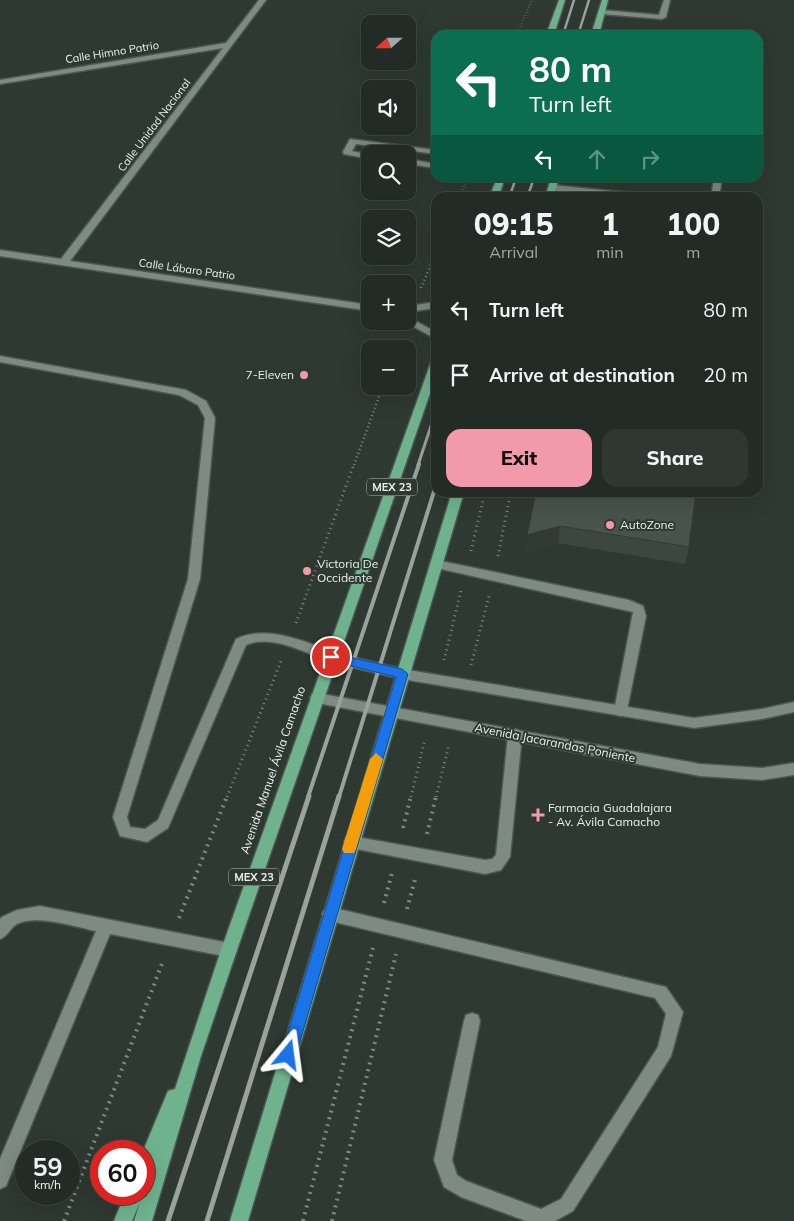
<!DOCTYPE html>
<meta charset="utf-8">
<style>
:root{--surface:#222b26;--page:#2e3732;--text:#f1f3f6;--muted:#a2a7a7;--line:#3f4743;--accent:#f39aaa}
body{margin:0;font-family:Mulish,sans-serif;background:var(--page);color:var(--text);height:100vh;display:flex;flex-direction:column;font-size:19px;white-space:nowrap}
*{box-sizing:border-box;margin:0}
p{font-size:16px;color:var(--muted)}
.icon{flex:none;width:28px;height:28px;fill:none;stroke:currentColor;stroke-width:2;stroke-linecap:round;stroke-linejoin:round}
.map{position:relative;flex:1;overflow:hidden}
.details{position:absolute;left:431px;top:192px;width:332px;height:305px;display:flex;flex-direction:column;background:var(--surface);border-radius:15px;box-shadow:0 5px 20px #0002,0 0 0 1px var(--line)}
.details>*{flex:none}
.guide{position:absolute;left:431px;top:30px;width:332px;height:152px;border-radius:15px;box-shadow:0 5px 20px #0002,0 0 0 1px var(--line);background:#0b6e4f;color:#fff;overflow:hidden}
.needle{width:32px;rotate:249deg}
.controls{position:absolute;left:361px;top:15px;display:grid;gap:10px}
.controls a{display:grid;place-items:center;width:55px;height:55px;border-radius:10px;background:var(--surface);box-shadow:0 5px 20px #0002,0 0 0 1px var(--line);font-size:25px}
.speed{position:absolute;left:15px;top:1140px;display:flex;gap:10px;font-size:25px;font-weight:700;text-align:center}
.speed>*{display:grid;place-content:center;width:65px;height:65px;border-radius:50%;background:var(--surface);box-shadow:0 5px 20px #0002,0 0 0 1px var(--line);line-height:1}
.speed small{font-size:12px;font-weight:400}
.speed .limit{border:8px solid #d22;background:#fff;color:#111}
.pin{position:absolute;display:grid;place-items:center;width:42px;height:42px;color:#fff;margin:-21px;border:2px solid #fff;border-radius:50%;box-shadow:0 1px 5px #0007}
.me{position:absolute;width:55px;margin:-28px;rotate:16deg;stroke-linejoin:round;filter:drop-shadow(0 0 4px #0008)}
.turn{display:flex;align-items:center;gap:18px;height:105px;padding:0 15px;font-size:22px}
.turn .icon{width:65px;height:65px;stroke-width:2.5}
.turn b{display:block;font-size:35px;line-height:42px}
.lanes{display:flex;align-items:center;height:48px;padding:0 15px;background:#0003;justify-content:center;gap:25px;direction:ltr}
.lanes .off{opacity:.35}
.eta{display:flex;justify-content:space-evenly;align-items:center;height:85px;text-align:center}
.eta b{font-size:30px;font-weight:800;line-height:35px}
.cta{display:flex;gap:10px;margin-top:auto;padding:10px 15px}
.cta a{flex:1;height:58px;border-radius:15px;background:var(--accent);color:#111;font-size:20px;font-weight:800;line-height:58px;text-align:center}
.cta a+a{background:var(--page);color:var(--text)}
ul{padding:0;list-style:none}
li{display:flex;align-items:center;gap:15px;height:65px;padding:0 15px}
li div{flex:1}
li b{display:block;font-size:19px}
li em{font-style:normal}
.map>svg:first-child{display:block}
</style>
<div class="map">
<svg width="794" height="1221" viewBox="0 0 794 1221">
<rect width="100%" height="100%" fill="#2e3932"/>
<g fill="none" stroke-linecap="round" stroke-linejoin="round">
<defs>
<path id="lane" d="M664 0H670L666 17 662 19 602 14 599 12 602 10 659 15Z
M350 139 436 150V154L356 144 352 151 370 155V159L344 154 343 152Z
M408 159 436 164V168L408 164Z
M714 178H722L719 198H711Z
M552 185 651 195 655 198H620L549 190 548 188Z
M0 356 186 390 206 401 215 418 200 579 127 817 130 827 145 829 158 820 236 639C268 624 305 642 336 653L337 657 336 661 331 662C307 654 272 633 246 645L168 828 147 842 120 836 113 817 188 579 205 418 198 405 179 395 0 362Z
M436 560 629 600 643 606 646 616 626 715 621 716 616 715 614 711 633 612 432 567 430 564 432 561Z
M515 729 520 731 522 735 510 857 501 870 485 874 346 847 344 842 346 837 351 836 485 860 492 859 496 855 508 735 510 731Z
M40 906 229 943 235 945 237 950 235 955 229 957 110 934 6 1186 0 1189V1159L96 931C75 927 37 914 17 924 10 928 8 936 0 939V919L2 917 17 910Z
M330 907 666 987 683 1012 671 1056 573 1211 555 1221H526L461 1197 444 1187 434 1160 464 1021 466 1015 472 1013 478 1015 480 1021 452 1160 457 1175 466 1181 541 1209 561 1199 658 1047 666 1014 655 998 330 921 325 919 322 914 325 909Z"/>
<path id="street" d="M259 0H266L70 261 370 305V311L0 256V250L61 259 223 48 0 84V80L226 43Z
M436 302V308L408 312V306Z
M408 317 436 332V339L405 322 408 321Z
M331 652 402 669 694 718 762 709 794 702V712L762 719 694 728 402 679 326 661 325 657 326 653Z
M317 693 700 764 762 768 794 763V775L762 780 700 776 317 703 312 702 310 698 312 694Z"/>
<path id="primary" d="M559 0H565L554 35H546Z
M602 0H608L599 35H591Z
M497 178H505L498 198H489Z
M551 178H559L553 198H545Z
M436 359V376L237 950 201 1056 152 1221H134L140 1202 132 1221H114L125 1194H144L148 1176 144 1178 143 1151 168 1091 175 1089 221 950 431 362Z
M452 492H464L248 1221H230Z"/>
</defs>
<use href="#lane" stroke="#4d5651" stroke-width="3"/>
<use href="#street" stroke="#4d5651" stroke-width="3"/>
<use href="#primary" stroke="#4d5651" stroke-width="3"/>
<path stroke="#7f8882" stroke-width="2" stroke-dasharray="0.5 2.5" stroke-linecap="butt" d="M517 35 532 0
M459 198 468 178"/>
<path stroke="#7f8882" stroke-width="2.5" stroke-dasharray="1 3" stroke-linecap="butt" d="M421 288 436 252
M397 349 402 338
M354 465 383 386"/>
<path stroke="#7f8882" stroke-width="3" stroke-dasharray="1 4" stroke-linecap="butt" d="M471 551 485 492
M498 556 511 492
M296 623 354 464
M444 660 461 591
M471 665 489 596
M227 797 281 661
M411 797 425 739
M436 797 449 745"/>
<path stroke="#7f8882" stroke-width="4" stroke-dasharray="2 5" stroke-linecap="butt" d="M403 828 411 796
M427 834 436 796
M384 903 392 873
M407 909 416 876
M179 918 227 796
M64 1221 163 961
M303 1221 373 948
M332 1221 396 954"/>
<use href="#lane" fill="#7d8b82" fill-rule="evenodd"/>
<use href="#street" fill="#7d8b82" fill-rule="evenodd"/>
<use href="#primary" fill="#6fb38e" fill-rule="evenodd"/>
<path stroke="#99a29c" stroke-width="2.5" d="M563 35 574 0
M578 35 589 0
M509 198 516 178
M527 198 534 178"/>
<path stroke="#99a29c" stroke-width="3" d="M418 465 436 411"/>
<path stroke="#99a29c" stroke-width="4" d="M308 797 419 464
M339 797 436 485"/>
<path stroke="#99a29c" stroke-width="5" d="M168 1221 309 796
M207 1221 339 796"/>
</g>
<path fill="#3d4741" d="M536 492 689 547 685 564 558 543 526 552Z"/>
<path fill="#323a35" d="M560 526 558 543 526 552 527 535Z"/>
<path fill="#47534c" stroke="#323a35" d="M536 492H696L689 547 560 526 527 535Z"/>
<path fill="#1a73e8" stroke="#114b97" d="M331 653 402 669 408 674 296 1055 294 1060 288 1062 283 1060 281 1055 396 677 327 660 325 657Z"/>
<path fill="#f59e0b" d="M376 753 383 759 356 849 354 853H344L342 849 370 759Z"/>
<g fill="#f39aaa" stroke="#2e3932" stroke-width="2">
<circle cx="304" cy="375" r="5"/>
<circle cx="610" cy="525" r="5"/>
<circle cx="307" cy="571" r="5"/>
<path d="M535.5 807.5h5v5h5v5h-5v5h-5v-5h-5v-5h5z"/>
</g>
<g text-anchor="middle" stroke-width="4" stroke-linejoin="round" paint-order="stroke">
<g font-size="11" fill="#eaf1ec" stroke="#2e3932">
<text transform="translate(112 52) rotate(-9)" y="4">Calle Himno Patrio</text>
<text transform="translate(154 125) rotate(-53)" y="4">Calle Unidad Nacional</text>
<text transform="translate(187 269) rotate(8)" y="4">Calle Lábaro Patrio</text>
</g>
<g fill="#2e3932" stroke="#b2bab4" stroke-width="1">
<rect x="367" y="478.5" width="50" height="17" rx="4"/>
<rect x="229" y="868.5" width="50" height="17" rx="4"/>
</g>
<g font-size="11" font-weight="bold" fill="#eaf1ec">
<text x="392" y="491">MEX 23</text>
<text x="254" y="881">MEX 23</text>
</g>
<g font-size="12" fill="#eaf1ec" stroke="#2e3932" text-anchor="start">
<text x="294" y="379" text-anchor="end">7-Eleven</text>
<text x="620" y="529">AutoZone</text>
<text x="317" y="568">Victoria De<tspan x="317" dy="14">Occidente</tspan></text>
<text x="548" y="812">Farmacia Guadalajara<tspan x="548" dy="14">- Av. Ávila Camacho</tspan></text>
</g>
<g font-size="12" fill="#eaf1ec" stroke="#2e3932">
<text transform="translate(555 743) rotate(11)" y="4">Avenida Jacarandas Poniente</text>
<text transform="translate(273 770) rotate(-71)" y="4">Avenida Manuel Ávila Camacho</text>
</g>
</g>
</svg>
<div class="controls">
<a><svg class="needle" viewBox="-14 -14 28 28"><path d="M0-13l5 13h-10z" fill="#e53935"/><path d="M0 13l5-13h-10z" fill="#a2a7a7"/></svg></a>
<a><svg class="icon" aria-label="sound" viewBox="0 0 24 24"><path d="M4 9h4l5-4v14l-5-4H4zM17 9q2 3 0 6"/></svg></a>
<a><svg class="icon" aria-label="search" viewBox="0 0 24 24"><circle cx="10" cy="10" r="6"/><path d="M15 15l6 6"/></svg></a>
<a><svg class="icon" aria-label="layers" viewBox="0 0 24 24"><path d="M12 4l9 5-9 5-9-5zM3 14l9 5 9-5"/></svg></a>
<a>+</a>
<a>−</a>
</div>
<div class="speed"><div>59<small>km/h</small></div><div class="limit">60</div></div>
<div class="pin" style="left:331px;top:657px;background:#d93025"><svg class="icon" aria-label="arrive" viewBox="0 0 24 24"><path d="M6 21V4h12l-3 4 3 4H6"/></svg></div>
<svg class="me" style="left:288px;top:1055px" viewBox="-20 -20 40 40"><path d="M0-17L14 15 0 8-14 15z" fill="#1a73e8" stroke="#fff" stroke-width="4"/></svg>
<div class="guide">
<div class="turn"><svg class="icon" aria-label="left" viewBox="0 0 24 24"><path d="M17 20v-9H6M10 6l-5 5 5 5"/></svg><div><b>80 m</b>Turn left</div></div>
<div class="lanes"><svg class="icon" aria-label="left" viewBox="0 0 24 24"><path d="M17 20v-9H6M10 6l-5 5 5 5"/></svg><svg class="icon off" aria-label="ahead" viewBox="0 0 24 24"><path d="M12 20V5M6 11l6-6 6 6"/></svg><svg class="icon off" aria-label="right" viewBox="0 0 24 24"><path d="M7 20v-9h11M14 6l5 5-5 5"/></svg></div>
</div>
<section class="details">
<div class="eta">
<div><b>09:15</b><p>Arrival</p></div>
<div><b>1</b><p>min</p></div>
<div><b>100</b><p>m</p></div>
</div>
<ul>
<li><svg class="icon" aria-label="left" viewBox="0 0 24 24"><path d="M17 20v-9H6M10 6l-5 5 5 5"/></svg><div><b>Turn left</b></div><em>80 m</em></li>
<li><svg class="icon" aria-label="arrive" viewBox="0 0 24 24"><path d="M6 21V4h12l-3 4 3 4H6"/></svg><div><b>Arrive at destination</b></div><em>20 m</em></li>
</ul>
<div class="cta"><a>Exit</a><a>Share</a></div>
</section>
</div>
